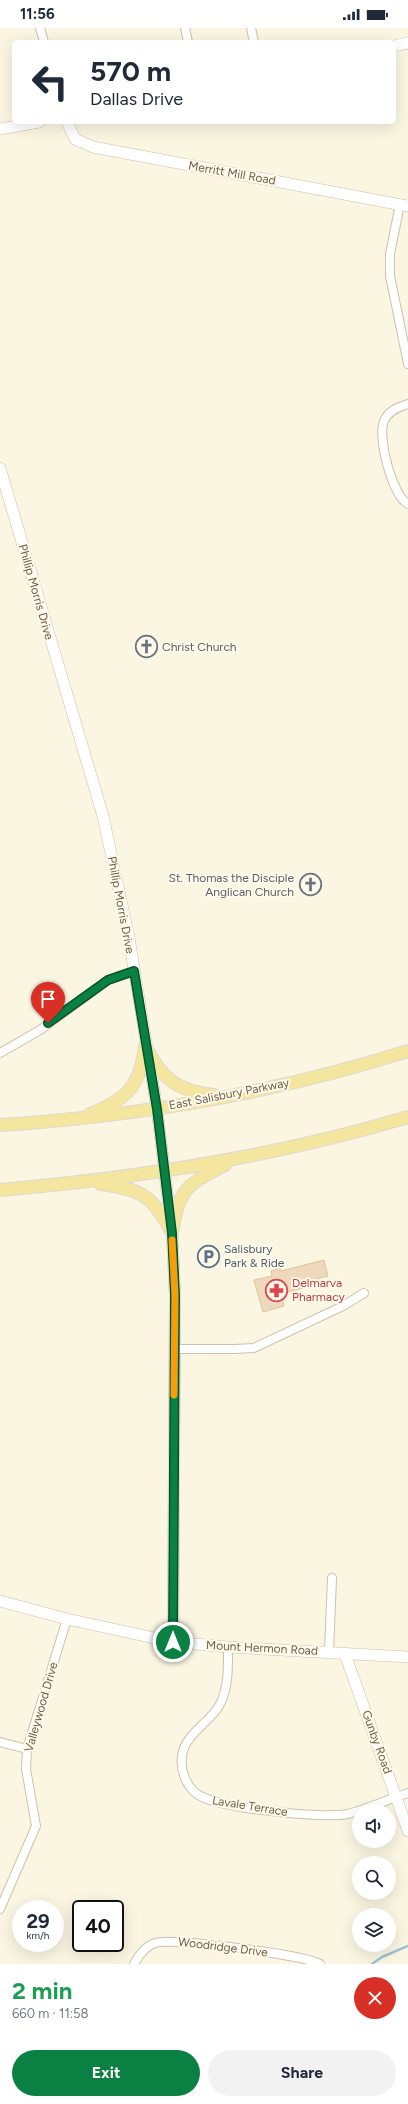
<!DOCTYPE html>
<meta charset="utf-8">
<style>
:root{--surface:#fff;--page:#f2f2f3;--text:#1f2937;--muted:#747a83;--accent:#0b8043}
body{margin:0;font-family:Figtree,sans-serif;background:var(--page);color:var(--text);height:100vh;display:flex;flex-direction:column;font-size:15px;white-space:nowrap}
*{box-sizing:border-box;margin:0}
p{font-size:13px;color:var(--muted)}
.icon{flex:none;width:22px;height:22px;fill:none;stroke:currentColor;stroke-width:2;stroke-linecap:round;stroke-linejoin:round}
.map{position:relative;height:1936px;overflow:hidden}
.drawer{display:flex;flex-direction:column;background:var(--surface);flex:1}
.drawer>*{flex:none}
.banner{position:absolute;left:12px;top:12px;width:384px;height:84px;border-radius:6px;box-shadow:0 4px 16px #0002;background:#fff;color:var(--text);overflow:hidden}
.buttons{position:absolute;left:352px;top:1776px;display:grid;gap:8px}
.buttons a{display:grid;place-items:center;width:44px;height:44px;border-radius:50%;background:var(--surface);box-shadow:0 4px 16px #0002;font-size:20px}
.speed{position:absolute;left:12px;top:1872px;display:flex;gap:8px;font-size:20px;font-weight:700;text-align:center}
.speed>*{display:grid;place-content:center;width:52px;height:52px;border-radius:50%;background:var(--surface);box-shadow:0 4px 16px #0002;line-height:1}
.speed small{font-size:10px;font-weight:400}
.speed .limit{border:2px solid #111;border-radius:6px;background:#fff;color:#111}
.pin{position:absolute;display:grid;place-items:center;width:34px;height:34px;color:#fff;margin:-41px -17px;border-radius:50% 50% 50% 0;rotate:-45deg;box-shadow:0 0 4px #0007}
.pin .icon{rotate:45deg}
.me{position:absolute;width:44px;margin:-22px;rotate:0deg;stroke-linejoin:round;filter:drop-shadow(0 0 3px #0008)}
.turn{display:flex;align-items:center;gap:14px;height:84px;padding:0 12px;font-size:18px}
.turn .icon{width:52px;height:52px;stroke-width:2.5}
.turn b{display:block;font-size:28px;line-height:34px}
.round{display:grid;place-items:center;flex:none;width:42px;height:42px;border-radius:21px;background:var(--page)}
.headline{display:flex;align-items:center;justify-content:space-between;height:68px;padding:0 12px}
h1{font-size:24px;font-weight:700;line-height:30px;color:#1e9e55}
.primary-button{display:flex;gap:8px;margin-top:auto;padding:8px 12px}
.primary-button a{flex:1;height:46px;border-radius:24px;background:var(--accent);color:#fff;font-size:16px;font-weight:700;line-height:46px;text-align:center}
.primary-button a+a{background:var(--page);color:var(--text)}
.status{display:flex;justify-content:space-between;align-items:center;height:28px;padding:0 20px;background:var(--surface);direction:ltr}
.status svg{height:11px;fill:currentColor}
.map>svg:first-child{display:block}
</style>
<div class="status"><b>11:56</b><svg viewBox="0 0 49 12"><path d="M0 12V9h3v3zM5 12V6h3v6zM10 12V3h3v9zM15 12V0h3v12zM26 1h20v11H26zM47 4h2v5h-2z"/></svg></div>
<div class="map">
<svg width="408" height="1936" viewBox="0 0 408 1936">
<rect width="100%" height="100%" fill="#faf6e2"/>
<g fill="none" stroke-linecap="round" stroke-linejoin="round">
<path stroke="#9fc1d3" stroke-width="2.5" d="M372 1936 382 1929 408 1918"/>
</g>
<path fill="#eed9bc" stroke="#dfc39d" d="M324 1232 328 1248 309 1253 310 1258 281 1266 284 1278 263 1284 254 1252 272 1248 271 1243 280 1240 281 1243Z"/>
<g fill="none" stroke-linecap="round" stroke-linejoin="round">
<defs>
<path id="street" d="M40 0 44 14
M185 0 188 14
M251 0 254 14
M400 176 390 226V248L408 336
M408 376C398 379 388 383 384 393 377 409 392 467 408 476
M0 1025 40 1002 108 952 134 943
M175 1321H234L254 1320 343 1278 364 1265
M228 1619C228 1639 229 1660 219 1678 208 1696 185 1706 182 1728 180 1742 186 1758 197 1766 215 1780 323 1791 348 1786 368 1781 388 1771 408 1765
M329 1624 332 1550
M0 1714 27 1721
M0 1881 36 1798 26 1741 27 1721 67 1591
M134 1936C139 1927 145 1918 155 1915 172 1909 303 1927 320 1936"/>
<path id="secondary" d="M394 18 408 15
M67 94 75 111 93 119 408 178
M0 101 39 94
M0 440 103 788 129 910 157 1081 172 1205 175 1267 173 1614
M0 1573 67 1591 173 1614 228 1619 408 1629
M345 1626 408 1803"/>
<path id="primary" d="M145 1018C162 1051 177 1063 214 1067
M90 1086C128 1071 140 1058 145 1018
M0 1097C138 1088 276 1065 408 1023
M100 1156C142 1161 153 1168 172 1205
M0 1162C138 1150 275 1129 408 1089
M172 1205C179 1161 186 1157 225 1137"/>
</defs>
<use href="#street" stroke="#cdc1ad" stroke-width="10"/>
<use href="#secondary" stroke="#cdc0a8" stroke-width="12"/>
<use href="#primary" stroke="#ddd9d4" stroke-width="14"/>
<use href="#street" stroke="#fff" stroke-width="8"/>
<use href="#secondary" stroke="#fff" stroke-width="11"/>
<use href="#primary" stroke="#f5e69f" stroke-width="12"/>
</g>
<g fill="none" stroke-linecap="round" stroke-linejoin="round">
<defs>
<path id="route" d="M48 995 108 952 134 943 157 1081 172 1205 175 1267 173 1614"/>
</defs>
<use href="#route" stroke="#07532c" stroke-width="10"/>
<use href="#route" stroke="#0b8043" stroke-width="7"/>
<path stroke="#f59e0b" stroke-width="7" d="M172 1212 175 1267 174 1367"/>
</g>
<defs>
<symbol id="church-ring" viewBox="-11 -11 22 22"><circle r="9.5" fill="#fef9e8" stroke="#6b7280" stroke-width="1.5"/><path d="M-1.2-6h2.4v3.5h3.3v2.4h-3.3V6h-2.4V-.1h-3.3v-2.4h3.3Z" fill="#6b7280"/></symbol>
<symbol id="parking-ring" viewBox="-11 -11 22 22"><circle r="9.5" fill="#fef9e8" stroke="#5c6f8a" stroke-width="1.5"/><path d="M-3.5-5.5H1a3.5 3.5 0 0 1 0 7H-1V5.5H-3.5ZM-1-3.4V-.6H.8a1.4 1.4 0 0 0 0-2.8Z" fill="#5c6f8a"/></symbol>
<symbol id="pharmacy-ring" viewBox="-11 -11 22 22"><circle r="9.5" fill="#fef9e8" stroke="#e0444e" stroke-width="1.5"/><path d="M-2-6h4v4h4v4h-4v4h-4v-4h-4v-4h4Z" fill="#e0444e"/></symbol>
</defs>
<g fill-rule="evenodd">
<use href="#church-ring" x="134" y="606" width="25" height="25"/>
<use href="#church-ring" x="298" y="844" width="25" height="25"/>
<use href="#parking-ring" x="196" y="1216" width="25" height="25"/>
<use href="#pharmacy-ring" x="264" y="1250" width="25" height="25"/>
</g>
<g text-anchor="middle" stroke-width="4" stroke-linejoin="round" paint-order="stroke">
<g font-size="12" fill="#705f4b" stroke="#fef9e8">
<text transform="translate(232 145) rotate(10)" y="4">Merritt Mill Road</text>
<text transform="translate(36 564) rotate(74)" y="4">Phillip Morris Drive</text>
<text transform="translate(121 877) rotate(79)" y="4">Phillip Morris Drive</text>
<text transform="translate(229 1066) rotate(-11)" y="4">East Salisbury Parkway</text>
<text transform="translate(262 1620) rotate(3)" y="4">Mount Hermon Road</text>
<text transform="translate(41 1679) rotate(-74)" y="4">Valleywood Drive</text>
<text transform="translate(377 1714) rotate(70)" y="4">Gunby Road</text>
<text transform="translate(250 1778) rotate(9)" y="4">Lavale Terrace</text>
<text transform="translate(223 1919) rotate(7)" y="4">Woodridge Drive</text>
</g>
<g font-size="12" fill="#5b616d" stroke="#fef9e8" text-anchor="start">
<text x="162" y="623">Christ Church</text>
<text x="294" y="854" text-anchor="end">St. Thomas the Disciple<tspan x="294" dy="14">Anglican Church</tspan></text>
</g>
<g font-size="12" fill="#4e5e75" stroke="#fef9e8" text-anchor="start">
<text x="224" y="1225">Salisbury<tspan x="224" dy="14">Park &amp; Ride</tspan></text>
</g>
<g font-size="12" fill="#be3a42" stroke="#fef9e8" text-anchor="start">
<text x="292" y="1259">Delmarva<tspan x="292" dy="14">Pharmacy</tspan></text>
</g>
</g>
</svg>
<div class="buttons">
<a><svg class="icon" aria-label="sound" viewBox="0 0 24 24"><path d="M4 9h4l5-4v14l-5-4H4zM17 9q2 3 0 6"/></svg></a>
<a><svg class="icon" aria-label="search" viewBox="0 0 24 24"><circle cx="10" cy="10" r="6"/><path d="M15 15l6 6"/></svg></a>
<a><svg class="icon" aria-label="layers" viewBox="0 0 24 24"><path d="M12 4l9 5-9 5-9-5zM3 14l9 5 9-5"/></svg></a>
</div>
<div class="speed"><div>29<small>km/h</small></div><div class="limit">40</div></div>
<div class="pin" style="left:48px;top:995px;background:#d93025"><svg class="icon" aria-label="arrive" viewBox="0 0 24 24"><path d="M6 21V4h12l-3 4 3 4H6"/></svg></div>
<svg class="me" style="left:173px;top:1614px" viewBox="-20 -20 40 40"><circle r="17" fill="#0b8043" stroke="#fff" stroke-width="3"/><path d="M0-11L8 9 0 5-8 9z" fill="#fff"/></svg>
<div class="banner">
<div class="turn"><svg class="icon" aria-label="left" viewBox="0 0 24 24"><path d="M17 20v-9H6M10 6l-5 5 5 5"/></svg><div><b>570 m</b>Dallas Drive</div></div>
</div>
</div>
<section class="drawer">
<div class="headline"><div><h1>2 min</h1><p>660 m · 11:58</p></div><a class="round" style="background:#d93025;color:#fff"><svg class="icon" aria-label="close" viewBox="0 0 24 24"><path d="M6 6l12 12M18 6L6 18"/></svg></a></div>
<div class="primary-button"><a>Exit</a><a>Share</a></div>
</section>
